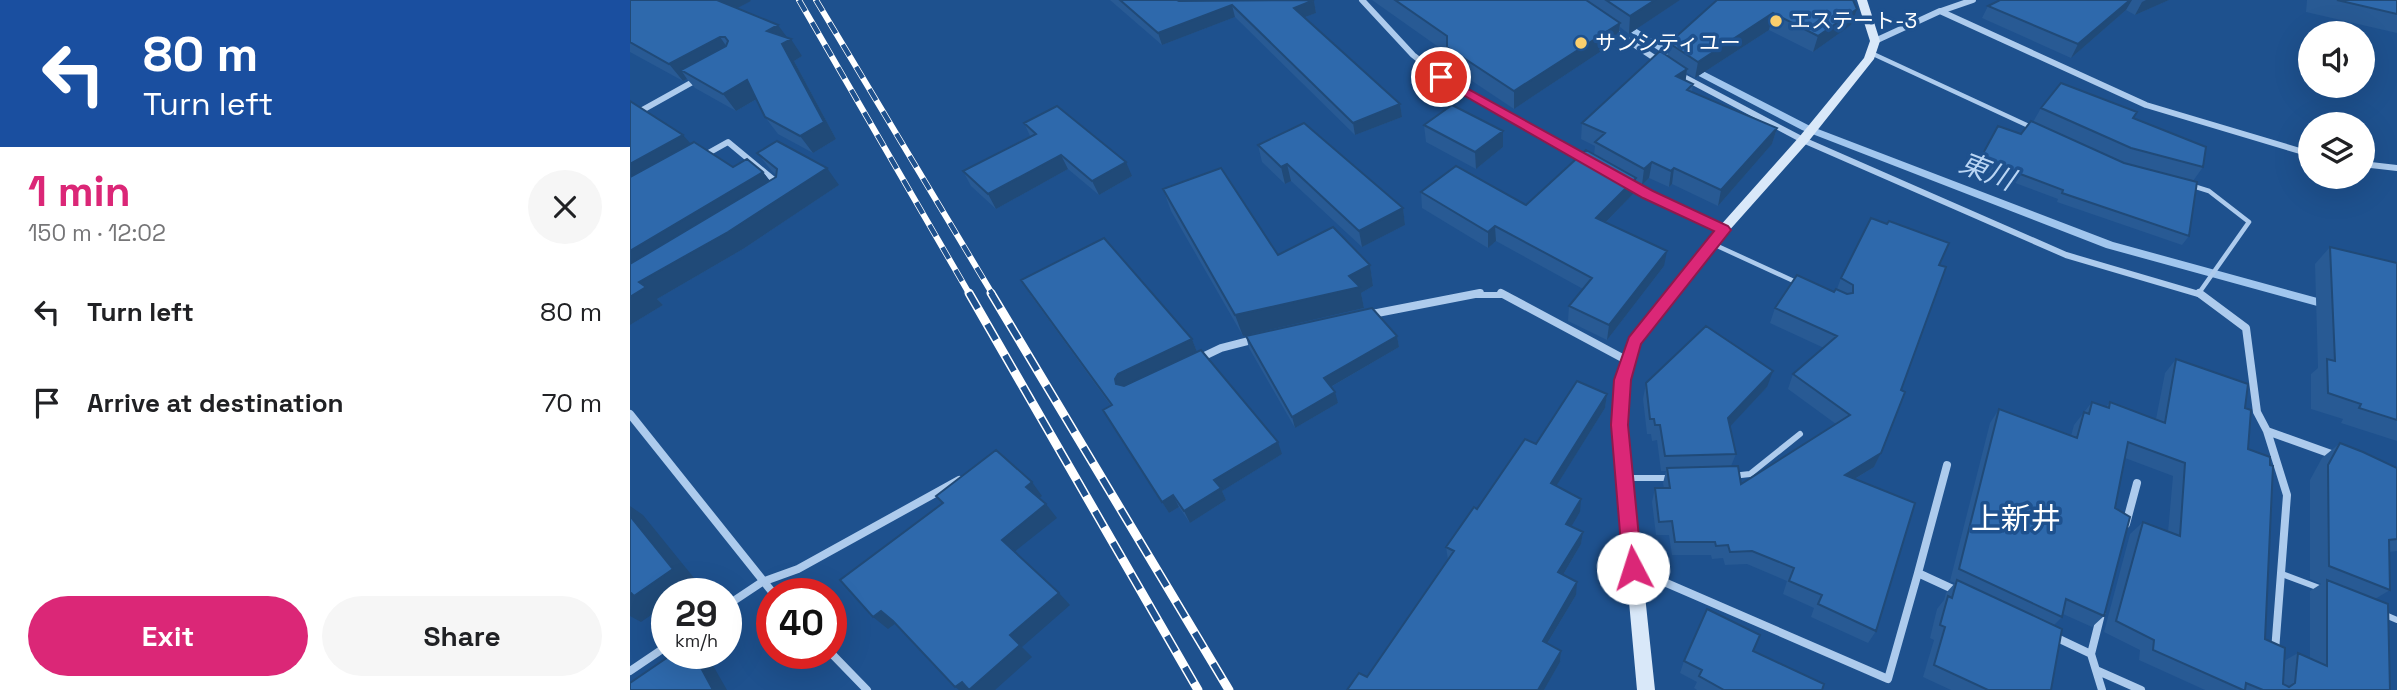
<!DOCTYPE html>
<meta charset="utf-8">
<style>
:root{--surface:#fff;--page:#f6f6f6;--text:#202124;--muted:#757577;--accent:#db2777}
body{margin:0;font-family:"Space Grotesk","Noto Sans JP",sans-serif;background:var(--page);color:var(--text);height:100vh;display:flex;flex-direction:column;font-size:26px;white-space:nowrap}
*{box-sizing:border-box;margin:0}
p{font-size:23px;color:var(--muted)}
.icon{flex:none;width:38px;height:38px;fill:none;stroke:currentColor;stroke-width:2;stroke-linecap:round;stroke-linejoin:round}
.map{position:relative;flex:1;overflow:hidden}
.details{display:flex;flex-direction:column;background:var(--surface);width:630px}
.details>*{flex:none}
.guide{background:#1a4fa0;color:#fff;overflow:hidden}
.controls{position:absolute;left:1668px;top:21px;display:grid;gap:14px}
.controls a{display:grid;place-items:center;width:77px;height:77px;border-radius:50%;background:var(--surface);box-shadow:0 7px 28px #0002;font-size:35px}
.speed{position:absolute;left:21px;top:578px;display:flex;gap:14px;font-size:35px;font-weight:700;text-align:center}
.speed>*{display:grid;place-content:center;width:91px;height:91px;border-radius:50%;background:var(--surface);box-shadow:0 7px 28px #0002;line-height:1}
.speed small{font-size:18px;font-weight:400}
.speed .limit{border:10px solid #d22;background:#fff;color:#111}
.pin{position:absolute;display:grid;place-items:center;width:60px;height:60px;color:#fff;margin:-30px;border:4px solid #fff;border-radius:50%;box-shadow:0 2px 7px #0007}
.me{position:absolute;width:77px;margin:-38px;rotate:355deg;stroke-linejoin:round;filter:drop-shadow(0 0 5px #0008)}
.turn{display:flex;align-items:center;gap:24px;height:147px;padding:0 28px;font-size:32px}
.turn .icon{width:91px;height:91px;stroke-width:2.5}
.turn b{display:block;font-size:49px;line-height:60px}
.round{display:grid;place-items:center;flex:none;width:74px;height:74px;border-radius:37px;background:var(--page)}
.headline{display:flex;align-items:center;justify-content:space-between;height:119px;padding:0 28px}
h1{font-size:42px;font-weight:600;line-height:52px;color:var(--accent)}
.action{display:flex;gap:14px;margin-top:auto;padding:14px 28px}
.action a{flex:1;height:80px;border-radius:42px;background:var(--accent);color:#fff;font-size:28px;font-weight:600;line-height:80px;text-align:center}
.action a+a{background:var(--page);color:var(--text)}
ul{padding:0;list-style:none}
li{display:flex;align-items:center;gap:21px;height:91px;padding:0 28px}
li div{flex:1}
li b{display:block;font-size:26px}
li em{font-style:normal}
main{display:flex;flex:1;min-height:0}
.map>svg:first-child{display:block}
</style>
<main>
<section class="details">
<div class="guide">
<div class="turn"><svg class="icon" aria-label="left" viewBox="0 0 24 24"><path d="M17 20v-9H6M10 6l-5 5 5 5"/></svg><div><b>80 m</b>Turn left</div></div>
</div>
<div class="headline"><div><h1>1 min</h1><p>150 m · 12:02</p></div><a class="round"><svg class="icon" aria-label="close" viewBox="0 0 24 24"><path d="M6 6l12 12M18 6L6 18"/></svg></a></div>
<ul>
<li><svg class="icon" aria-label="left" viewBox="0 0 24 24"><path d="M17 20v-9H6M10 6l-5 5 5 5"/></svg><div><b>Turn left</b></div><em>80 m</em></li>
<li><svg class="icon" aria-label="arrive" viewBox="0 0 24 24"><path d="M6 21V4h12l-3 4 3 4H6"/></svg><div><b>Arrive at destination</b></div><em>70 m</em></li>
</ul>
<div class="action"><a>Exit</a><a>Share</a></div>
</section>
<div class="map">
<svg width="1767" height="690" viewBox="0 0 1767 690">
<rect width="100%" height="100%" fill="#1e518e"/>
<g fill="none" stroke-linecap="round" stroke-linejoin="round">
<path fill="#a1c6ee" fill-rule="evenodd" d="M991 19 1071 70 1180 126 1483 242 1702 302 1708 306 1702 310 1476 248 1172 130 1065 74 988 24 987 22Z"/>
<path stroke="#adcbed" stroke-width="4.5" d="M1241 53 1403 128
M1563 186 1579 191 1619 222 1569 293
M1083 244 1168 283"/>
<path stroke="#adcbed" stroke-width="6" d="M1102 476 1120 474 1170 434
M997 478H1040
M1652 574 1692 589
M1753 614 1767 620"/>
<path stroke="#adcbed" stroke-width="6" d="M732 0 783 55 811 77 956 160
M1311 11 1343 0
M981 29 1029 61
M1245 41 1310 11 1516 105 1680 154
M1048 74 1173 140 1436 255 1572 295
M0 117 68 79
M73 156 98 142 150 185
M1732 164 1767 168
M996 183 1093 230
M841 295H875"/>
<path stroke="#adcbed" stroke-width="8" d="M871 293 998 361
M1569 293 1616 328 1627 412 1637 431 1704 455
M737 315 850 293
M568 359 591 348 626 339
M0 414 143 593
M1637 431 1657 495 1645 651
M1496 524 1507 483
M1004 569 1258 679 1288 573 1327 591
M1288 573 1317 465
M96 606 132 582 168 569 329 480
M1472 610 1461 654 1472 690
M1423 636 1461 654
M201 653 237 690
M1466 670 1511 690
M0 671 37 646"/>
<path fill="#d9e8f9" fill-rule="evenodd" d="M1227 0H1237L1250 41 1244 59 1178 142 1097 233 1010 344 1000 380 997 425 1025 690H1007L983 425 986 380 997 342 1089 227 1170 136 1234 58 1240 41Z"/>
<defs>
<path id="rail-far1" d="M169 0 340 295
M186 0 363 295"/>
<path id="rail" d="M339 293 568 690
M361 293 599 690"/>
</defs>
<use href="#rail-far1" stroke="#fff" stroke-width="6"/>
<use href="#rail" stroke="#fff" stroke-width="9"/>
<use href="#rail-far1" stroke="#1e518e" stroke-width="4.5" stroke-dasharray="13" stroke-linecap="butt"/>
<use href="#rail" stroke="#1e518e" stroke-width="6" stroke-dasharray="18" stroke-linecap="butt"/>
</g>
<path fill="#285a94" d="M0 0 121 1 107 8 157 38 172 56 164 61 206 139 183 153 148 134 135 117 127 99 106 111 65 88 57 79 53 81 0 52Z
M480 0 684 1 686 13 675 17 770 104 772 117 725 135 605 17 532 45Z
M742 0H1050L999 34 990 27 988 40 884 109 818 65 817 53Z
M1087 0 1221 25 1183 52 1139 30 1065 78 1057 73 1055 81 1063 84 1062 92 1147 128 1142 144 1088 206 1042 184 1039 187 1019 178 1012 185 1005 181 1004 193 975 223 1034 266 977 340 938 321 939 306 953 289 866 241 858 248 792 208 791 192 896 205 964 155 965 146 951 139 952 123 1037 56 1039 43Z
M1370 0H1539L1505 15 1496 10 1441 58 1352 18 1358 6Z
M1677 0H1767V33L1676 12Z
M0 101 61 144 103 167 133 172 140 181 146 177V175L141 170 127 153 209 185 113 249 27 299 33 305 0 325Z
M1411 108 1503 118 1573 167 1563 181 1559 236 1552 245 1427 202 1428 199 1345 168 1350 159 1391 134 1403 122Z
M394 123 502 176 469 195 438 169 366 209 341 186 333 171 400 136Z
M794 125 873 131V147L846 169 796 142Z
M628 145 773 208 775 225 732 247 661 181 655 184 632 162Z
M533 189 648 255 740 265 743 286 731 293 734 308 613 336 541 211Z
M1700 247 1767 263V441L1711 423 1713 419 1681 409V374L1688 368 1685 264Z
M1309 265 1251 453 1244 467 1225 479 1246 631 1238 643 1181 617 1184 608 1153 594 1157 581 1117 564 1095 565 1093 558 1082 559 1081 555H1042L1039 535H1026L1022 502 1025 488H1034L1033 483 1036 471H1031L1027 440 1022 441 1021 434H1017L1013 399 1016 383 1137 387 1100 426 1106 454 1101 466 1111 484 1206 424 1158 389 1163 374 1194 348 1140 323 1145 308 1204 292 1207 289 1211 278Z
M391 280 562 339 567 352 652 454 592 491 596 500 560 523 549 507 539 513 473 410 481 406 399 293Z
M616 336H767L769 347 701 387 708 403 665 428 619 348Z
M1546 359 1615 408 1618 449 1635 639 1654 661 1668 653 1680 658V591L1691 584 1680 579V480L1692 458 1710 443 1767 468V551L1759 552 1760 590 1745 599 1760 690H1575L1509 660 1510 650 1474 632 1500 534 1513 522 1538 532 1543 476 1495 458 1485 508 1474 616 1462 627 1433 614 1432 617 1424 625 1421 690H1321L1293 677 1304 640 1300 638 1307 609 1314 600 1316 593 1325 583 1320 581 1360 423 1369 409 1441 436 1444 425 1462 402 1476 407 1480 402 1526 419 1535 373Z
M977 394 975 408 926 486 950 512 941 526 953 532 951 544 933 575 946 595 917 644 931 651 930 662 914 690H717L737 677 818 560 816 547 847 509 906 444Z
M1123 651 1192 690H1067L1064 688 1067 682 1050 673 1054 661Z"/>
<path fill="#204a78" d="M83 0H120L121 1 94 15Z
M1025 0H1050L999 34 1000 16Z
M1500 0H1502L1496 10 1441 58 1448 44Z
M1516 0H1539L1505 15 1512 2Z
M684 1 686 13 667 20 664 8Z
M602 5 605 17 532 45 528 33Z
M1227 9 1221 25 1183 52 1188 36Z
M1143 13 1139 30 1065 78 1068 62Z
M990 23 988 40 884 109V91Z
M148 25 159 40 161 39 172 56 164 61 206 139 183 153 170 136 137 31Z
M90 37 102 54 51 70 57 79 53 81 39 64Z
M1057 69 1055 85 1046 76Z
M117 80 130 97 106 111 93 94Z
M770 104 772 117 725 135 723 123Z
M1147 128 1142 144 1088 206 1091 190Z
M873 131V147L846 169 845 152Z
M53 135 68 152 0 190V164Z
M431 155 438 169 366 209 358 194Z
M496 162 502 176 469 195 462 181Z
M1022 162 1019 178 1012 185 1014 169Z
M657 164 661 181 655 184 651 167Z
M197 168 209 185 113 249 27 299 33 305 0 325V297L9 282Z
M1044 168 1042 184 1039 187 1041 171Z
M133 172 146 189 0 278V251Z
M1006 178 1004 193 964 234 966 218Z
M773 208 775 225 732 247 729 231Z
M865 226 866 241 858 248V232Z
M1037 251 1034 266 977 340 979 325Z
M740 265 743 286 731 293 734 308 613 336 605 315 719 276Z
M767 336 769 347 697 389 694 378Z
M562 339 567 352 495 387 486 384 485 379 488 374Z
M1143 371 1137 387 1094 433 1098 418Z
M705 392 708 403 665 428 662 417Z
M977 394 975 408 920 496 921 483Z
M648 442 652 454 592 491 596 500 560 523 554 511 584 480Z
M1251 453 1244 467 1208 489 1215 475Z
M402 482 412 496 407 500 396 487Z
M543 495 549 507 539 513 532 502Z
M951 499 950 512 935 537 936 524Z
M416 504 427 518 383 553 372 540Z
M0 506 13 515 73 589 67 593H37V615L36 616 27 611 11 622 0 616Z
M953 532 951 544 927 585 928 572Z
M947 582 946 595 912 652 913 641Z
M429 593 440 605 392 647 402 657 365 690H329L325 687 380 635Z
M251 611 266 623 258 629 243 617Z
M931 651 930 662 914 690H908Z
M63 653H74L77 655 97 690H83Z"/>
<path fill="#2e69ac" stroke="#204a78" stroke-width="2" d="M0 0H87L148 25 137 31 161 39 152 44 194 122 170 136 135 117 117 80 93 94 51 70 96 46 98 41 95 37H90L39 64 0 42Z
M490 0H547L549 1 684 0 664 8 770 104 723 123 602 5 528 33Z
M765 0H956L990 23 884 91 817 47V36Z
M976 0H1025L1000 16Z
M1087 0H1223L1227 9 1188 36 1143 13 1068 62 1039 43Z
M1370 0H1500L1448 44 1358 6Z
M1707 0H1767V14Z
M1030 51 1057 69 1046 76 1063 84 1057 90 1147 128 1091 190 1044 168 1041 171 1022 162 1014 169 965 142 975 133 952 123Z
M1431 83 1507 112 1503 118 1576 147 1573 167 1501 148 1411 108Z
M0 101 53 135 0 164Z
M822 105 873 131 845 152 794 125Z
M427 106 496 162 462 181 431 155 358 194 333 171 406 134 394 123Z
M1401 121 1494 163 1567 182 1559 236 1432 193 1433 190 1350 159 1368 126 1391 134Z
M674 123 773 208 729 231 657 164 651 167 628 145Z
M147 141 197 168 98 232 9 282 16 287 0 297V264L146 177 147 169 127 153Z
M64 142 103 167 117 159 133 172 0 251V177Z
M956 150 1006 178 966 218 1037 251 979 325 939 306 962 278 865 226 858 232 791 192 826 166 896 205Z
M591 168 648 255 703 227 740 265 719 276 730 287 605 315 533 189Z
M1241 218 1257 224 1259 221 1319 243 1309 265 1316 267 1271 390 1275 392 1251 453 1215 475 1285 503 1246 631 1188 604 1192 595 1159 581 1164 568 1122 551 1100 552 1098 545 1086 546 1085 542H1045L1042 521 1029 522 1025 488H1040L1037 468 1108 466 1111 484 1220 415 1163 374 1207 336 1145 308 1167 275 1204 292 1206 289 1217 294 1223 293V285L1211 278Z
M474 238 562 339 488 374 485 379 486 384 494 386 571 350 648 442 584 480 591 488 554 511 543 495 532 502 473 410 482 405 391 280Z
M1700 247 1767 263V420L1729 408 1731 404 1698 393 1697 359 1705 361Z
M742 308 767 336 694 378 705 392 662 417 616 336Z
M1076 326 1143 371 1098 418 1106 454 1035 456 1030 425H1025L1024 419H1020L1016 383Z
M1546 359 1618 384 1615 408 1621 410 1618 449 1640 457V465L1643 466 1635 639 1655 648 1653 684 1659 687 1665 683 1668 653 1697 666V580L1758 604 1760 690H1633L1616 683 1615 690H1613L1523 650 1524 640 1486 621 1513 522 1550 536 1555 463 1498 442 1485 508 1500 517 1474 616 1436 599 1432 617 1329 569 1369 409 1447 438 1454 412 1459 414 1462 402 1479 408 1480 402 1535 423Z
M947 381 977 394 921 483 951 499 936 524 953 532 928 572 947 582 913 641 931 651 908 690H717L729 673 737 677 824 551 816 547 844 507 847 509 895 439 906 444Z
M1710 443 1733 452 1767 468V539L1759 540 1760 590 1699 566 1698 465Z
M366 450 402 482 396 487 416 504 372 540 429 593 380 635 390 645 339 690 332 682 325 687 263 621 251 611 243 617 210 580 313 503 306 496Z
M0 516 43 569 4 596 0 592Z
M1327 580 1432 629 1421 690H1358L1304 665 1315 627 1310 625 1318 596 1322 598Z
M1077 609 1130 635 1123 651 1194 684 1192 690H1094L1069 676 1072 670 1054 661Z
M44 653H63L83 690H0V683Z"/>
<path fill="#db2777" stroke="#8e194d" stroke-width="2" d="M811 74 1023 191 1098 226 1101 230 1011 344 1001 380 998 425 1012 568 1009 574 1003 577 996 574 993 568 981 425 984 380 999 337 1084 231 1013 198 807 80V75Z"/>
<g fill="#fbcf6d" stroke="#1e518e" stroke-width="2.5">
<circle cx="1146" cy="21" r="7"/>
<circle cx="951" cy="43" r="7"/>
</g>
<g text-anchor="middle" stroke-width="7" stroke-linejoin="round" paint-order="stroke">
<g font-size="21" fill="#fff" stroke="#1e518e" text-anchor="start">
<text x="1160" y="28">エステート-3</text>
<text x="965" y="50">サンシティユー</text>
</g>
<g font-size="28" font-style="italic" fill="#b9d5f4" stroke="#1e518e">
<text transform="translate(1357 171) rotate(21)" y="10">東川</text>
</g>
<g font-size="30" fill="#fff" stroke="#1e518e">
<text x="1386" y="529">上新井</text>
</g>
</g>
</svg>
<div class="controls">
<a><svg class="icon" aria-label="sound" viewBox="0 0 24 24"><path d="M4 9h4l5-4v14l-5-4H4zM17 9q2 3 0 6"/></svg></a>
<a><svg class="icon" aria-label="layers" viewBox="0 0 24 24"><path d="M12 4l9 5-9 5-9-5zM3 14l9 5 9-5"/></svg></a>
</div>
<div class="speed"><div>29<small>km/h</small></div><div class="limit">40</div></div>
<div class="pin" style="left:811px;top:77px;background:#d93025"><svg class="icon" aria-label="arrive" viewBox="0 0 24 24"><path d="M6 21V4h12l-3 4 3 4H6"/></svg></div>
<svg class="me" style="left:1003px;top:568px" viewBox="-20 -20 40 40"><circle r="19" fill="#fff"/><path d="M0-13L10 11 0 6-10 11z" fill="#db2777"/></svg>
</div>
</main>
